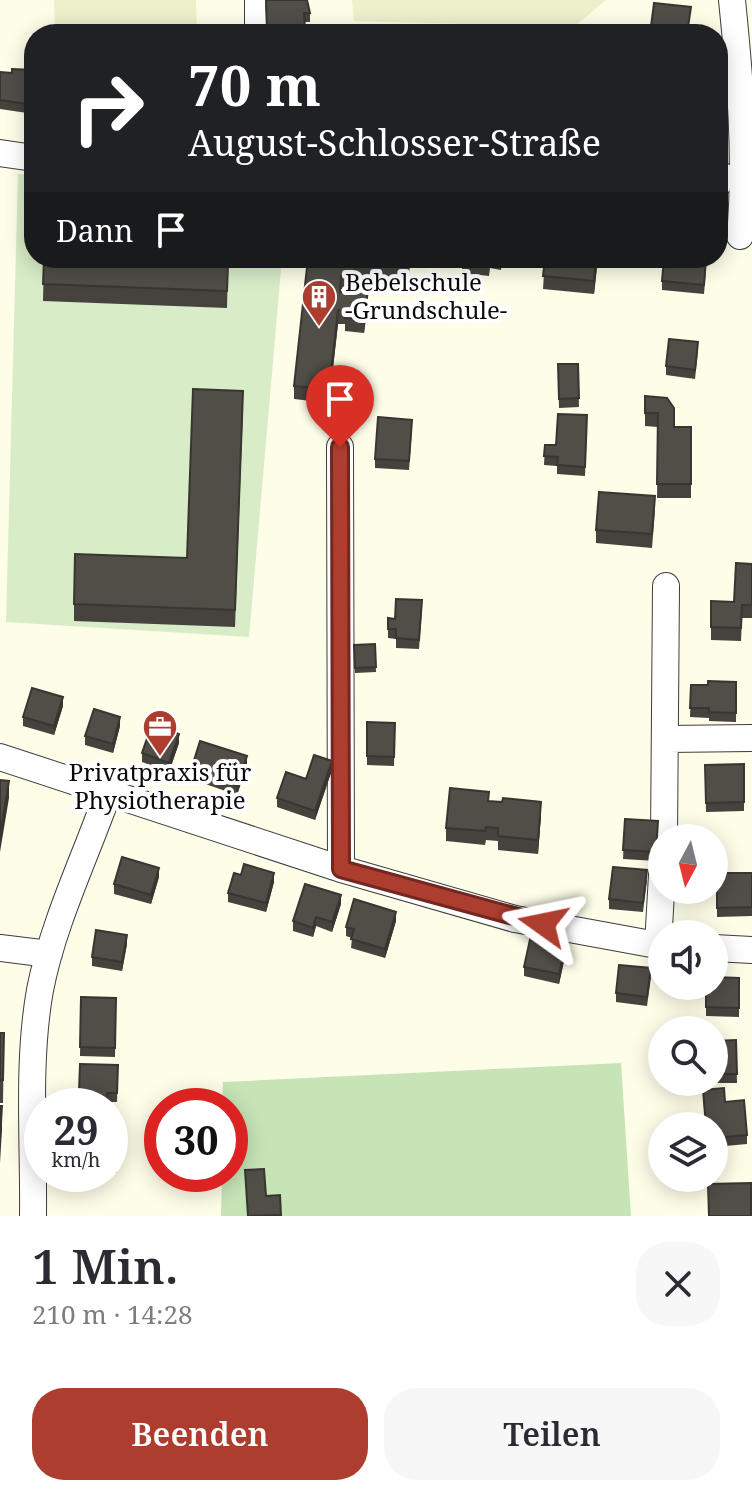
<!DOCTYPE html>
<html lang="de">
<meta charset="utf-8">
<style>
:root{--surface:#fff;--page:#f7f7f7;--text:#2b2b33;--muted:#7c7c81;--accent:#ad3e2f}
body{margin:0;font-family:"Noto Serif",serif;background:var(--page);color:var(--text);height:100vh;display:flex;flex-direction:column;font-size:30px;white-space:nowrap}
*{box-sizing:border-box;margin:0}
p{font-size:26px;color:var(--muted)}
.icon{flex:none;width:44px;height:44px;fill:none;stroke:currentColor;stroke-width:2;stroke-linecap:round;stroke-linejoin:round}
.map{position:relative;height:1216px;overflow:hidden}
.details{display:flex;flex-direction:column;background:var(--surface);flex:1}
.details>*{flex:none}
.top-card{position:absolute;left:24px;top:24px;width:704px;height:244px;border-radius:32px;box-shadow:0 4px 20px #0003;background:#202124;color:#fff;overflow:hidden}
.needle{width:52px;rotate:187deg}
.tools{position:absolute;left:648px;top:824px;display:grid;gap:16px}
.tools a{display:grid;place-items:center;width:80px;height:80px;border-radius:50%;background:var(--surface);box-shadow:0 4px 20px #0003;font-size:40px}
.speed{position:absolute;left:24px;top:1088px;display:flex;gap:16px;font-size:40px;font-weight:700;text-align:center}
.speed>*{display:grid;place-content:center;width:104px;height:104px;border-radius:50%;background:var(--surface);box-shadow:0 4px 20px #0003;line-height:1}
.speed small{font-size:20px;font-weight:400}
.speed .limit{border:12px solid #d22;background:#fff;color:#111}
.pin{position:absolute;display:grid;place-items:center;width:68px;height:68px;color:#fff;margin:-82px -34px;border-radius:50% 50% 50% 0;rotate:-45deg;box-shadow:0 0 8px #0007}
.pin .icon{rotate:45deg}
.me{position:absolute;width:88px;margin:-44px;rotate:282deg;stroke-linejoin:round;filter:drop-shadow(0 0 6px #0008)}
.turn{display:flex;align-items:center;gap:28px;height:168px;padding:0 32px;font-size:36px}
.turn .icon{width:104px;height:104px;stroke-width:2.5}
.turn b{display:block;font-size:56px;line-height:68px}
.then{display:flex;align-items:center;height:76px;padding:0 32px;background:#0003;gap:16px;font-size:30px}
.round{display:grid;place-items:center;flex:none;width:84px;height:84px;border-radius:32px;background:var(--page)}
.headline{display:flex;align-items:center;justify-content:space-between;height:136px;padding:0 32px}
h1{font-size:48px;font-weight:600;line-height:60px}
.button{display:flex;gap:16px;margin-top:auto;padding:16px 32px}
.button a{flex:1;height:92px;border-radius:32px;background:var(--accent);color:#fff;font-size:32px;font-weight:600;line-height:92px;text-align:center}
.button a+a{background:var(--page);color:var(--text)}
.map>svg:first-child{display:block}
</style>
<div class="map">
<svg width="752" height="1216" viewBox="0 0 752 1216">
<rect width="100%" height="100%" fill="#fdfde8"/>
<path fill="#edf0cb" d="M54 0H196L197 34H55Z
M352 0H606L574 27 354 21Z"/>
<path fill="#c6e4b6" d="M621 1063 631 1216H221L222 1174H230V1106H222L223 1082Z"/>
<path fill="#d8ecc7" d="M18 174 34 175V258H282L249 637 6 622Z"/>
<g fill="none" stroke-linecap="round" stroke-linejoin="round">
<defs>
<path id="minor" d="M258 0V34
M732 0C740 79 747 157 740 236
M0 153 34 158
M718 184 721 175
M340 447 341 869
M667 739 752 738
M0 757 341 869 515 919 662 946
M664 838 666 586
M658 945 662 875
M0 948 49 954
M714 948 752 950
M33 1216C34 1142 27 1063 40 990 53 923 85 858 108 793"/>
</defs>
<use href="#minor" stroke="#3d3d3d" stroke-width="28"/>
<use href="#minor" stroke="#fff" stroke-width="26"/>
</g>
<path fill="#46423d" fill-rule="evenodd" d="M265 0 310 13V22H304L305 34H267Z
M34 70V114L0 109V72L12 73Z
M44 258 228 264 227 308 43 301Z
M308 258H411L408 281 356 275 354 288 368 303 364 333 345 331V324H338L329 403 294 399V386ZM341 289 349 290V293L341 292Z
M453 258H503L501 270 490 268 489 276 462 273V266L453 265Z
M545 258H598L594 294 543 289Z
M707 258 704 294 662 290V281Z
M698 351 695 379 666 375V366Z
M558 364H578L579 407 559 408Z
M645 396 674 427H691V498H657L658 427 645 426Z
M243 408 235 627 74 621V604L187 558Z
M587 425 585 476 557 474V466L544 465 545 445H556Z
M412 429 409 470 375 468V459Z
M655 510 652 548 596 543V530Z
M752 564V618H742L741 641 711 640V601L734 602Z
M422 609 419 649 396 648V639L388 638V629L395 619Z
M375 644 376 672 355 673 354 645Z
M736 682V722L709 721V718L690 717 691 685H708Z
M63 706 54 735 23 726V717Z
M367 722 395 723 394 766 367 765Z
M120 726 113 753 85 745V736Z
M179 743 169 772 142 762V753Z
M744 764V811L706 812 705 765Z
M247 765 237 795 191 779V770Z
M332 770 315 820 277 807V798L306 779Z
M489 801 541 815 538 854 498 850V841L486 840 485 845 446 841V828Z
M625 819 658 821 656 861 623 859Z
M717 873H752V916L717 917Z
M241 875 274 882 266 912 228 902V893Z
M159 877 151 904 114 894V884Z
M647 880 643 912 609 909V899Z
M341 904 332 932 316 926 313 937 293 931V921Z
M396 921 385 958 351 948 352 938 346 936V927Z
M127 944 122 971 92 966V957Z
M566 952 559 984 524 976V967Z
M651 977 647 1006 616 1002V993Z
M739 978V1017L706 1016V986Z
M81 997 116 998 115 1057 80 1056Z
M0 1033H4L3 1103H0Z
M736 1040 737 1083H703V1082H714V1041Z
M80 1064 118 1065 117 1102H107V1106H90V1101L79 1100Z
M703 1090 725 1102 747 1135V1144L714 1147V1126H705Z
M110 1134V1135H118L117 1173H110Z"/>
<path fill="#393632" d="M596 258H598L594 294V281Z
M368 290V303L364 333V320Z
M338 310V324L329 403V389Z
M63 697V706L54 735V726Z
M120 717V726L113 753V744Z
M179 734V743L169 772V763Z
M247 756V765L237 795V786Z
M332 761V770L315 820V811Z
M9 781V798L0 852V835Z
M541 802V815L538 854V840Z
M159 868V877L151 904V895Z
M274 873V882L266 912V903Z
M341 895V904L332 932V922Z
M396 912V921L385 958V949Z
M316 917V926L313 937V928Z
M127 935V944L122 971V962Z
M566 943V952L559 984V974Z
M2 1106V1129L0 1163V1139Z"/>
<path fill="#514d47" stroke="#393632" stroke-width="2" d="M266 0H307L310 13H304L305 29 267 31Z
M654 3 691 7 687 34H650Z
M12 69 34 70V105L0 100V72L12 73Z
M44 258H156L155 261 228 264 227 291 43 284Z
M308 258H409L408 268 356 262 354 277 341 276 340 292 349 293V288L368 290 364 320 345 318 346 311 338 310 329 389 294 386Z
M462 258H489V263L462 259Z
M545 258H596L594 281 543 276Z
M664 258H706L704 285 662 281Z
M669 339 698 342 695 370 666 366Z
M558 364H578L579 398 559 399Z
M193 389 243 391 235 610 74 604 75 554 187 558Z
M645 396 667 398 674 408V427H691V484H657L658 413H645Z
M558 414 587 415 585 467 557 465 558 457 544 456 545 445H556Z
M378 417 412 420 409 461 375 459Z
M599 492 655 496 652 534 596 530Z
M736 563 752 564V605H742L741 628 711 627V601L734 602Z
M396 599 422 600 419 640 396 638V629H388V618L395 619Z
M375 644 376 667 355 668 354 645Z
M708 681 736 682V713L709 712V708H690L691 685H708Z
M32 688 63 697 54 726 23 717Z
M94 709 120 717 113 744 85 736Z
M367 722 395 723 394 757 367 756Z
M152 724 179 734 169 763 142 753Z
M200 741 247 756 237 786 191 770Z
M314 755 332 761 315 811 277 798 286 772 306 779Z
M744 764V802L706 803 705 765Z
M0 780 9 781 0 835Z
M450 788 489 792 488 801 502 802 503 798 541 802 538 840 498 836V828L486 827 485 831 446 828Z
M625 819 658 821 656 852 623 850Z
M122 857 159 868 151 895 114 884Z
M244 864 274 873 266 903 228 893 234 873 241 875Z
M613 867 647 870 643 903 609 899Z
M717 873H752V907L717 908Z
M305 884 341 895 332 922 316 917 313 928 293 921Z
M354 899 396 912 385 949 351 939 354 929 346 927Z
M96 930 127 935 122 962 92 957Z
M531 935 566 943 559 974 524 967Z
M619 965 651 968 647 997 616 993Z
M714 977 739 978V1008L706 1007V986H714Z
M81 997 116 998 115 1048 80 1047Z
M0 1033H4L3 1080H0Z
M736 1040 737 1074H714V1041Z
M80 1064 118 1065 117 1093H107V1102H90L91 1092 79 1091Z
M724 1088 725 1102 744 1100 747 1135 714 1138V1126H706L703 1090Z
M0 1106H2L0 1139Z
M110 1135H118L117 1164H110Z
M264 1169 266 1196 280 1195 281 1215 248 1216 245 1170Z
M751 1183V1216H709L708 1184Z"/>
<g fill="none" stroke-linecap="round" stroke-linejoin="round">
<defs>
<path id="route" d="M340 447 341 869 543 924"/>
</defs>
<use href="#route" stroke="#70281f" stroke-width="20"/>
<use href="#route" stroke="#ad3e2f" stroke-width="14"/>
</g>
<defs>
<symbol id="building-pin" viewBox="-11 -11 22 30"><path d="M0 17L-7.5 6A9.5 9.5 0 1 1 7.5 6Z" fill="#ad3e2f" stroke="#fff"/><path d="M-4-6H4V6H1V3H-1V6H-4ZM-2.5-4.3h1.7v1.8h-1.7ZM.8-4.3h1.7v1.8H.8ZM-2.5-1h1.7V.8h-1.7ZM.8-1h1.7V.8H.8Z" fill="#fff"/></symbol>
<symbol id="office-pin" viewBox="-11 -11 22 30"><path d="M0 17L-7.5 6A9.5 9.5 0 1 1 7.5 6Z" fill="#ad3e2f" stroke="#fff"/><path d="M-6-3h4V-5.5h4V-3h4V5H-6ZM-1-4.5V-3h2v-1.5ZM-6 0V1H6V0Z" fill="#fff"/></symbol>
</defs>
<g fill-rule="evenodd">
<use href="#building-pin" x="299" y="277" width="40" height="54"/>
<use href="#office-pin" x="140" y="707" width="40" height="54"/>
</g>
<g text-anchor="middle" stroke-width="8" stroke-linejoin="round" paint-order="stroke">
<g font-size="24" fill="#0a0a0a" stroke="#fff" text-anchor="start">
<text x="345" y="291">Bebelschule<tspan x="345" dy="28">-Grundschule-</tspan></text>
<text x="160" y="781" text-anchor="middle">Privatpraxis für<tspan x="160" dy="28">Physiotherapie</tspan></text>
</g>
</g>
</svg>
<div class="tools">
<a><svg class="needle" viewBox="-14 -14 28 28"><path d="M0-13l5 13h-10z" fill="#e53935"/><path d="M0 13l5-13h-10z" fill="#7c7c81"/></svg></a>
<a><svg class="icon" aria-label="sound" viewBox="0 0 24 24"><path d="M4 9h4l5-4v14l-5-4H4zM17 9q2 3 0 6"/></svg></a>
<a><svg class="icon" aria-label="search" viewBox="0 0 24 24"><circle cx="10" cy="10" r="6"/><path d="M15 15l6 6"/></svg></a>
<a><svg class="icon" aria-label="layers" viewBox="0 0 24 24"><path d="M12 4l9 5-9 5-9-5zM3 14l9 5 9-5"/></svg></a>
</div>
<div class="speed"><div>29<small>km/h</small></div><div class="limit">30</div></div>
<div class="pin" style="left:340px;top:447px;background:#d93025"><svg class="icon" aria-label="arrive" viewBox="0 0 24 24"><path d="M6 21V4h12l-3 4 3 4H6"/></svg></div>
<svg class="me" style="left:543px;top:924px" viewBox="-20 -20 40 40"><path d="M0-17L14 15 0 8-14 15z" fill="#ad3e2f" stroke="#fff" stroke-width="4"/></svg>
<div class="top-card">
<div class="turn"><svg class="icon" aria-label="right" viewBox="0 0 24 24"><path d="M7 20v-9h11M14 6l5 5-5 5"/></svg><div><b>70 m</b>August-Schlosser-Straße</div></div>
<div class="then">Dann<svg class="icon" aria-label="arrive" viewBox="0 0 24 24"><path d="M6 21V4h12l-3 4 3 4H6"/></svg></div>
</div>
</div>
<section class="details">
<div class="headline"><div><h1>1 Min.</h1><p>210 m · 14:28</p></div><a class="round"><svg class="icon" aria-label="close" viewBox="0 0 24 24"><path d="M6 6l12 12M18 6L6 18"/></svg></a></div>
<div class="button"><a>Beenden</a><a>Teilen</a></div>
</section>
